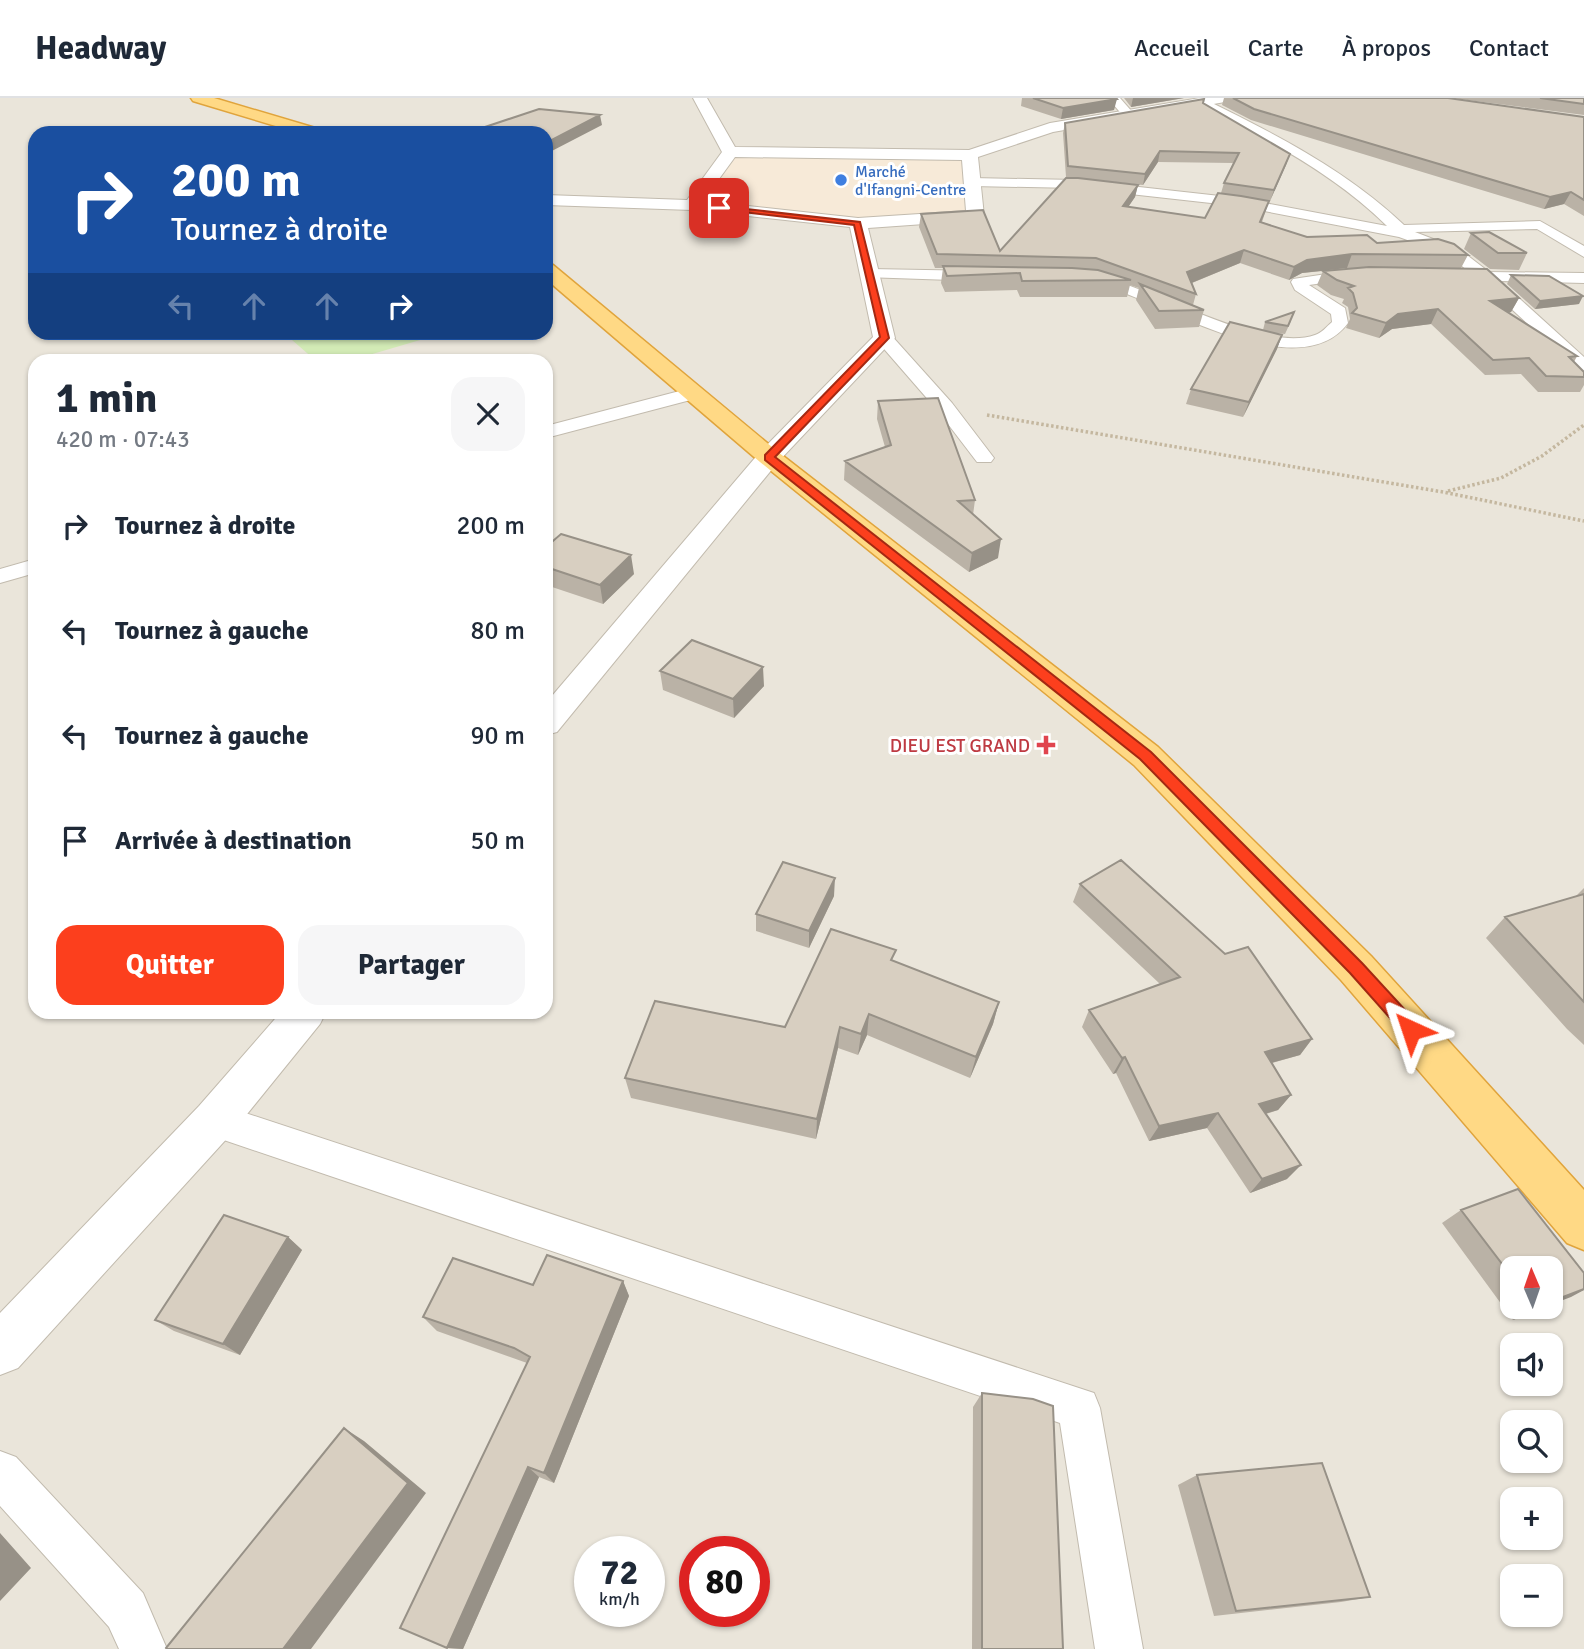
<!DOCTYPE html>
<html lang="fr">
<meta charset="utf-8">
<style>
:root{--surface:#fff;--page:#f6f6f7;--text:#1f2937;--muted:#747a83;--line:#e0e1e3;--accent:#fc3f1d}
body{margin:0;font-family:Signika,sans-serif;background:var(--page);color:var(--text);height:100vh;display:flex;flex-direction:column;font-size:26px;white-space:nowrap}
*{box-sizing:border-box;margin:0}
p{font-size:23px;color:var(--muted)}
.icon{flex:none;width:38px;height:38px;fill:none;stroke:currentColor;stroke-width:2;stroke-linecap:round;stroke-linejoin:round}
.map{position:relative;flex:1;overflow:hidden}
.drawer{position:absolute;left:28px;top:256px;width:525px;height:665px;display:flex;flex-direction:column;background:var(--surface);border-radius:21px;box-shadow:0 2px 5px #0004}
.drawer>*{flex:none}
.guide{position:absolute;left:28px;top:28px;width:525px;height:214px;border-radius:21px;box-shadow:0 2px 5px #0004;background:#1a4fa0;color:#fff;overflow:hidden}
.needle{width:46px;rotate:358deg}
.controls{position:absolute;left:1500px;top:1158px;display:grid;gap:14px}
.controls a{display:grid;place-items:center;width:63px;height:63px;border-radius:14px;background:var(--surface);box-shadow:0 2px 5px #0004;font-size:35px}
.speed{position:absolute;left:574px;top:1438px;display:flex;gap:14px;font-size:35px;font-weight:700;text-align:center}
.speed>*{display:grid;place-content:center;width:91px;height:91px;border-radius:50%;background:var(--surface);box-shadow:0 2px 5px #0004;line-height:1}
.speed small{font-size:18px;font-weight:400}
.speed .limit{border:10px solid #d22;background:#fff;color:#111}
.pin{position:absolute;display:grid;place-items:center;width:60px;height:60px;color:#fff;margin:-30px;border-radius:14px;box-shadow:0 4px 10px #0006}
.me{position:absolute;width:77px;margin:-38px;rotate:318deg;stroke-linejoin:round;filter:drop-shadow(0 0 5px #0008)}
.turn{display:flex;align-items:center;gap:24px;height:147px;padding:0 28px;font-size:32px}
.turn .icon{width:91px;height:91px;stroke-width:2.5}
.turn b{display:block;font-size:49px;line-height:60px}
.lanes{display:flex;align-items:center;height:66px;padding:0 28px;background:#0003;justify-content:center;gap:35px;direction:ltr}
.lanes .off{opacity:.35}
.round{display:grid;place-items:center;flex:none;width:74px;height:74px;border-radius:21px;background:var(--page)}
.overview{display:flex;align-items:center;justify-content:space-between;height:119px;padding:0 28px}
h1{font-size:42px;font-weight:700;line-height:52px}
.primary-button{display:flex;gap:14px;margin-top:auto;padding:14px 28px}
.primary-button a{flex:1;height:80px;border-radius:21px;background:var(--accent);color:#fff;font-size:28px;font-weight:700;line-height:80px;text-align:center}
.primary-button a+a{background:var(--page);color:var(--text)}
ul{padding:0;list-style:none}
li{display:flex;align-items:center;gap:21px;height:105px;padding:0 28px}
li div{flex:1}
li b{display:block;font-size:26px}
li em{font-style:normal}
header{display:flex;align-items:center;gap:42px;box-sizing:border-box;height:98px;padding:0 35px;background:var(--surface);border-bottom:2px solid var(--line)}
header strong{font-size:33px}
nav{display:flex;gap:38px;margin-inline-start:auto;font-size:24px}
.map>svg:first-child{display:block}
</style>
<header>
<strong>Headway</strong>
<nav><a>Accueil</a><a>Carte</a><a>À propos</a><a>Contact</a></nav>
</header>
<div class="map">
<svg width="1584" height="1551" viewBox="0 0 1584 1551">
<rect width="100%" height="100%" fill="#f6f3ec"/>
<path fill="#eae5da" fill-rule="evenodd" d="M0 0H1584V1551H0ZM35 35H546V234H35ZM35 262H546V914H35ZM1512 1171H1550V1209H1512ZM1512 1248H1550V1286H1512ZM1512 1325H1550V1363H1512ZM1512 1402H1550V1440H1512ZM590 1454H649V1514H590ZM695 1454H754V1514H695ZM1512 1479H1550V1517H1512Z"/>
<path fill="#f7ead8" d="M736 57 963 59 967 116 856 123 700 106Z"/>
<path fill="#d2eab5" d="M284 235H444L352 262H315Z"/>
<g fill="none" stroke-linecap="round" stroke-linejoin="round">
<defs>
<path id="minor" d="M1108 0H1120L1134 16 1132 19H1124Z
M1198 2H1206C1277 37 1346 72 1404 127L1540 123 1584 148V159L1537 131 1415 134 1459 151 1489 174 1584 175V185L1500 183 1584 259V273L1578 272 1481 183 1449 181 1447 178 1449 175 1469 174 1449 157 1399 139 1238 108 1076 90 972 88 965 84 972 80 1076 82 1238 100 1387 128C1333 75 1265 40 1198 6Z
M870 171 981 173 989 178 981 183 864 179 862 176 864 173Z
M1360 171 1368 176 1366 179 1309 187 1345 210 1348 225C1303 286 1181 217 1127 196 1114 190 1100 188 1085 184L1083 181 1091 176C1149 187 1262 256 1315 237 1322 235 1326 229 1332 224L1331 216 1295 192 1291 184 1293 181Z
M884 235 890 236 952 305 994 360 991 364H977L938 313 878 244 875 240Z
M691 290 700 296 698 300 546 340V328Z
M35 461V475L0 485V471Z
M215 1005 1094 1295 1100 1310 1143 1551H1095L1060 1325 215 1039 202 1034 197 1022 202 1010Z
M0 1353 16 1359 143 1495 167 1551H119L109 1529 0 1408Z"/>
<path id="tertiary" d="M693 0H707L735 49 969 52 1050 25 1200 0H1232L1225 4 1053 34 978 59 984 118 981 122 868 130 895 240 778 364 557 634 546 637V605L760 354 873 239 850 129 692 112 546 107V97L687 102 722 54ZM735 59 962 62 966 113 858 120 703 103Z
M281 914H326L320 926 231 1036 18 1270 0 1277V1215L199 1008Z"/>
<path id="trunk" d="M191 0H214L322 32 324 35H299L193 3Z
M546 165 553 167 778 354 1158 649 1371 858 1584 1092V1152L1567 1145 1341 882 1134 667 760 364 546 181Z"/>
</defs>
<use href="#minor" stroke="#c2bbae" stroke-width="2"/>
<use href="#tertiary" stroke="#c2bbae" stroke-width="2"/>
<use href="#trunk" stroke="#e0a43c" stroke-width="3"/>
<path stroke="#c4b79f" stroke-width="3.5" stroke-dasharray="2.5 2.5" stroke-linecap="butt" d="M987 317 1443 394 1584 423
M1448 393 1501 380 1542 358 1584 327"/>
<use href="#minor" fill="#fff" fill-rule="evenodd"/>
<use href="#tertiary" fill="#fff" fill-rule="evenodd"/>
<use href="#trunk" fill="#ffd985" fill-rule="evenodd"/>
</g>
<path fill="#bab2a6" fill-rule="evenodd" d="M1022 0H1116L1114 12 1061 21 1021 8Z
M1124 0H1184L1131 9Z
M1224 0H1448L1584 19V118L1564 106 1544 111 1251 22 1222 7Z
M1452 0H1584V17Z
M1203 5 1290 56 1270 103H1269L1262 124 1307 139 1377 145 1468 157 1461 170 1519 200 1511 214 1508 215 1577 258 1574 264 1584 274V287L1580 294H1538L1521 276 1485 277 1431 226 1392 231 1379 240 1346 230 1350 221 1348 209 1342 205 1344 201 1331 197 1317 187 1323 173 1302 175 1289 182 1240 165 1192 185 1196 196 1193 207 1204 212 1199 229 1155 231 1136 202 1139 190 1130 187 1127 199H1020L1017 192 945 194 941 185 943 170H935L919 129 921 116 1000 153 1076 80 1066 79 1063 35 1065 25ZM1158 64 1233 65 1224 85 1221 95 1205 120 1128 109 1135 99 1138 87 1097 82 1143 87ZM1347 170H1363L1326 172Z
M1471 135 1527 155 1519 172 1490 171 1464 151Z
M1511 177 1579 206 1535 211 1507 186Z
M1291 223 1285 236 1275 235 1282 237 1277 251 1243 319 1186 306 1191 291 1263 232 1265 224Z
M878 303 975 402 973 417 998 460 969 474 844 382 845 363 885 349 877 321Z
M546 449 634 476 603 506 546 487Z
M660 573 764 588 734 620 663 592Z
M1080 786 1312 941 1300 957 1272 965 1291 997 1278 1012 1266 1016 1287 1081 1250 1095 1207 1030 1149 1043 1116 975 1113 976 1082 929 1089 912 1160 886 1073 804Z
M1584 790V947L1567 931 1486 840 1505 819 1576 798Z
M834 798 809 850 756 833V816Z
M894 863 999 904 993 926 970 980 867 937 858 957 838 950 816 1041 631 1000 625 980 785 929Z
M1461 1112 1571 1199 1512 1171V1209H1545L1513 1222 1442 1125Z
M288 1139 302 1152 240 1257 174 1233 155 1222Z
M623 1183 629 1198 554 1385 539 1379 463 1551 447 1550 527 1265 437 1233 423 1219 533 1187Z
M982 1295 1063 1551H972L973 1309Z
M1197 1377 1370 1499 1341 1504 1214 1518 1178 1387Z"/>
<path fill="#979187" d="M1133 0H1184L1131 9Z
M1117 1 1114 12 1061 21 1063 10Z
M600 17 602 27 546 56V45Z
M1160 53 1158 64 1143 87 1145 76Z
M1290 56 1286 67 1270 103 1274 92Z
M1138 87 1135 99 1120 121 1123 108Z
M1571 94 1564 106 1544 111 1550 99Z
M1244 152 1240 165 1184 188 1187 174Z
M1352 156 1347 170 1302 175 1289 182 1294 169 1307 162Z
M1583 198 1579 206 1535 211 1540 203Z
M1519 200 1511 214 1482 218 1490 203Z
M1438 211 1431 226 1392 231 1379 240 1386 225 1398 216Z
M1282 237 1277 251 1243 319 1249 304Z
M1001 441 998 460 969 474 972 455Z
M631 457 634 476 603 506 600 487Z
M763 569 764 588 734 620 733 601Z
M835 780 834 798 809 850V833Z
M999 904 993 926 970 980 976 959Z
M869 916 867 937 858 957 861 936Z
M840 929 838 950 816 1041 817 1021Z
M1312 941 1300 957 1253 970 1265 954Z
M1125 959 1116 975 1113 976 1122 960Z
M1291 997 1278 1012 1247 1021 1259 1006Z
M1218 1015 1207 1030 1149 1043 1159 1028Z
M1301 1067 1287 1081 1250 1095 1262 1081Z
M288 1139 302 1152 240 1257 223 1246Z
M623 1183 629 1198 554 1385 544 1375Z
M1584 1191V1192L1571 1199 1550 1207V1204Z
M1537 1209H1545L1513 1222 1535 1210Z
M344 1330 364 1343 426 1395 311 1551H283Z
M528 1369 539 1379 463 1551 447 1550Z
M0 1435 31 1470 0 1503Z"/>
<path fill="#d8cfc1" stroke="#979187" stroke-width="2" d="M1033 0H1116L1117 1 1063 10Z
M1233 0H1448L1584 19V102L1571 94 1550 99 1254 11Z
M1540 0H1584V6Z
M1204 1 1203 5 1290 56 1274 92 1224 85 1239 55 1160 53 1145 76 1068 68 1065 25Z
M539 11 600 17 546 45V35H467Z
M1066 80H1078L1138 87 1123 108 1205 120 1218 95 1241 98 1269 103 1260 124 1307 139 1367 137 1377 145 1438 141 1454 146 1468 157 1352 156 1307 162 1294 169 1244 152 1187 174 1196 196 1096 160 937 156 921 116 983 112 1000 153Z
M1489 134 1527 155H1498L1471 135Z
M943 168 1072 170 1098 172 1131 182 1022 183 1020 175 947 178Z
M1369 169 1487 171 1519 200 1490 203 1577 258 1569 259 1584 274V279L1546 278 1529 260 1493 262 1438 211 1398 216 1386 225 1352 215 1357 210 1353 195 1348 190 1354 188 1337 182 1323 173Z
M1511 177 1549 178 1583 198 1540 203Z
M1140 186 1204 212 1159 213Z
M1294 214 1288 228 1265 224Z
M1230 224 1282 237 1249 304 1191 291Z
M938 300 975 402 958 403 1001 441 972 455 845 363 891 347 878 303Z
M561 436 631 457 600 487 546 469V449Z
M692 542 763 569 733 601 660 573Z
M1121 762 1225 856 1248 849 1312 941 1265 954 1291 997 1259 1006 1301 1067 1262 1081 1218 1015 1159 1028 1125 959 1122 960 1089 912 1180 879 1080 786Z
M783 764 835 780 809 833 756 816Z
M1584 796V904L1505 819Z
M831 831 896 852 891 862 999 904 976 959 869 916 861 936 840 929 817 1021 625 980 655 903 785 929Z
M1518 1091 1584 1175V1191L1550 1204V1171H1512V1179L1461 1112Z
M224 1117 288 1139 223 1246 155 1222Z
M547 1157 623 1183 544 1375 528 1369 447 1550 400 1530 530 1259 514 1250 423 1219 453 1160 533 1187Z
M982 1295 1033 1301 1053 1308 1063 1551H982Z
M344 1330 408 1385 283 1551H167L166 1550Z
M1322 1365 1370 1499 1236 1513 1197 1377Z"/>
<path fill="#fc3f1d" stroke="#a42913" stroke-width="2" d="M719 108 860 124 889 240 775 359 1151 654 1362 865 1418 926 1420 932 1418 937 1411 940 1405 937 1350 875 1140 661 765 362V357L880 239 854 127 717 111Z"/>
<circle fill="#3f7fe0" stroke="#fff" stroke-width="2.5" cx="841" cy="82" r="7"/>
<path fill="#e0444e" stroke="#fff" stroke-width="2.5" d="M1042.5 636.5h7v7h7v7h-7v7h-7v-7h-7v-7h7z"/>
<g text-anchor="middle" stroke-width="6" stroke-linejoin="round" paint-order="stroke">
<g font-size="16" fill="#366cbe" stroke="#fff" text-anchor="start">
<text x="855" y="79">Marché<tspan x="855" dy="18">d'Ifangni-Centre</tspan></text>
</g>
<g font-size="19" fill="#be3a42" stroke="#fff" text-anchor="end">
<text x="1030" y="654">DIEU EST GRAND</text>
</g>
</g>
</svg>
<div class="controls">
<a><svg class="needle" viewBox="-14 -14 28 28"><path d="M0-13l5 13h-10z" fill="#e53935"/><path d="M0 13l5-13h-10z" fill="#747a83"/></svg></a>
<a><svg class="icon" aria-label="sound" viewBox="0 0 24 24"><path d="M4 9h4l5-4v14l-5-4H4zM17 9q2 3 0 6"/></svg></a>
<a><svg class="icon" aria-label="search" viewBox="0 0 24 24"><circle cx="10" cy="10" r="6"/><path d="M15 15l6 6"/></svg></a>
<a>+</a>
<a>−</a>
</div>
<div class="speed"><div>72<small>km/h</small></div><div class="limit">80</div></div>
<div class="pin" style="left:719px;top:110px;background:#d93025"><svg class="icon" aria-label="arrive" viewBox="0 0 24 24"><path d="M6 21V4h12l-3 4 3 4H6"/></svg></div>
<svg class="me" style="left:1411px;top:932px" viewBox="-20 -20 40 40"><path d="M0-17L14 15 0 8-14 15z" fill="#fc3f1d" stroke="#fff" stroke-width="4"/></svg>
<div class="guide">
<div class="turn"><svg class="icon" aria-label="right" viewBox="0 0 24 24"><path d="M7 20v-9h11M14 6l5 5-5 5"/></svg><div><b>200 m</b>Tournez à droite</div></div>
<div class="lanes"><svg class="icon off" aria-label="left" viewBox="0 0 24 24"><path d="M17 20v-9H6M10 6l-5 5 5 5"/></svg><svg class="icon off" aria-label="ahead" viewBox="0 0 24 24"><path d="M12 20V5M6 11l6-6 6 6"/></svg><svg class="icon off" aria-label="ahead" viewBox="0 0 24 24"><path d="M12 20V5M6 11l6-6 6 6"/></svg><svg class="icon" aria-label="right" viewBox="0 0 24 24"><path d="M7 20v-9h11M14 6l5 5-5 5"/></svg></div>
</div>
<section class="drawer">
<div class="overview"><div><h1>1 min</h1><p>420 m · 07:43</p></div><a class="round"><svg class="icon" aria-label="close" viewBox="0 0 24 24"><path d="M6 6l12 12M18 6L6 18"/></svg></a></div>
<ul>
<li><svg class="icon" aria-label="right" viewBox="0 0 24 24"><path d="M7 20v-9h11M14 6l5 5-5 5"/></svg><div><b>Tournez à droite</b></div><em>200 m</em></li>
<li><svg class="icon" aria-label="left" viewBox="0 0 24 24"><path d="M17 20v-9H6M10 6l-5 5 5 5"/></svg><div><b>Tournez à gauche</b></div><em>80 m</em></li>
<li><svg class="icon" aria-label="left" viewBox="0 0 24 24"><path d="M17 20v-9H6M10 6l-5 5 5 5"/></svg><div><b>Tournez à gauche</b></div><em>90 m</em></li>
<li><svg class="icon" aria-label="arrive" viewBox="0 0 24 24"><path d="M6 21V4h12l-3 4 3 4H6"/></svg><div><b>Arrivée à destination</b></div><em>50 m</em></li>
</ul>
<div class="primary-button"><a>Quitter</a><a>Partager</a></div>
</section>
</div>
